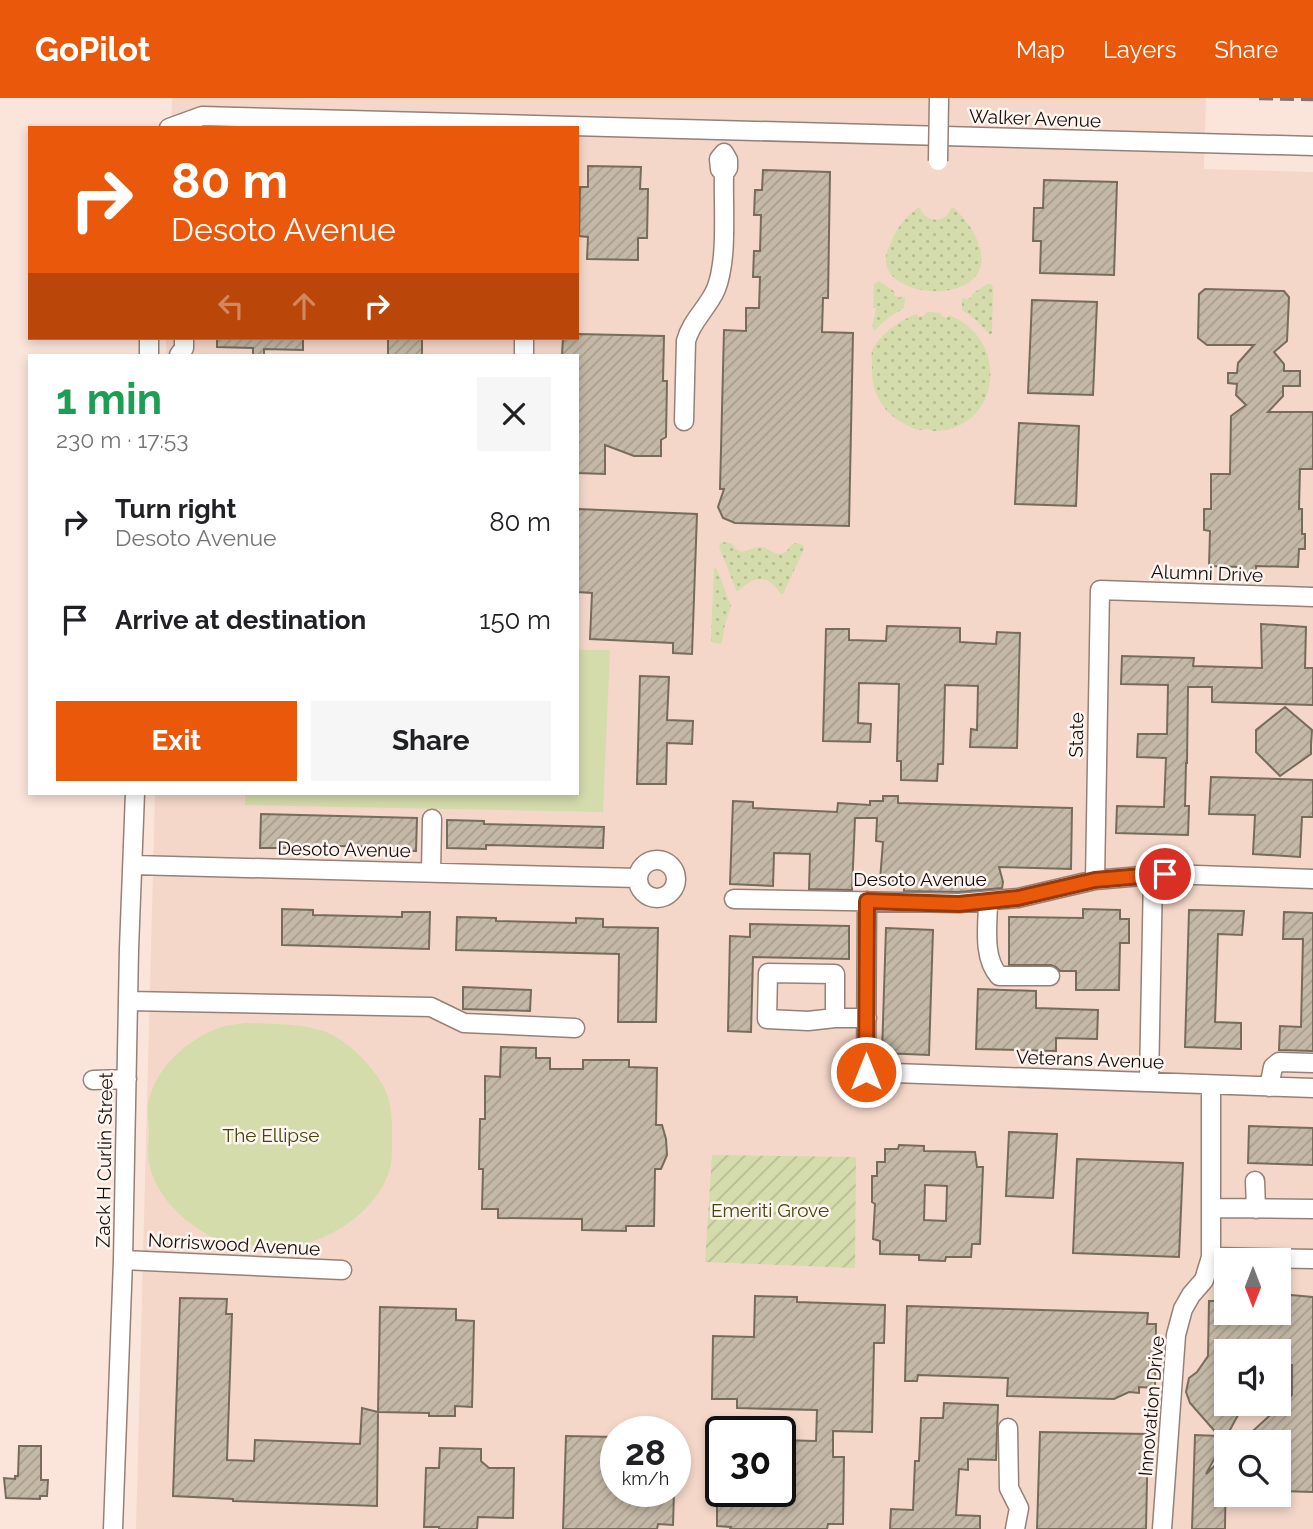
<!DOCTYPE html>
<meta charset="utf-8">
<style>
:root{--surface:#fff;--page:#f6f6f6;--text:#202124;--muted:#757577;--accent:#ea580c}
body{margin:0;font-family:Raleway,sans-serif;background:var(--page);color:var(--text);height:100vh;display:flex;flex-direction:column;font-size:26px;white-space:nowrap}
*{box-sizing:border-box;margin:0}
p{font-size:23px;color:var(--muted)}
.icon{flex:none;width:38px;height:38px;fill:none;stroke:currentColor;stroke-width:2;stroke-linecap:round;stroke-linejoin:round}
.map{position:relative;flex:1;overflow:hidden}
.panel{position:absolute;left:28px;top:256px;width:551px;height:441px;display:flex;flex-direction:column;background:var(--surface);border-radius:0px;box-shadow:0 4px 10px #0003}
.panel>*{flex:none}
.top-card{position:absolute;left:28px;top:28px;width:551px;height:214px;border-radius:0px;box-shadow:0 4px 10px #0003;background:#ea580c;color:#fff;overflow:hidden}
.needle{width:46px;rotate:180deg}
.tools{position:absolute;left:1214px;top:1150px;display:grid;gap:14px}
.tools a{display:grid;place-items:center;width:77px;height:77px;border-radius:0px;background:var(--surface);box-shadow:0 4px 10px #0003;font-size:35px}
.speed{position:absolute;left:600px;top:1318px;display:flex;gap:14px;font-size:35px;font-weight:700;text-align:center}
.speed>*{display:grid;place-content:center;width:91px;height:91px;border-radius:50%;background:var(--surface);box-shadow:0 4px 10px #0003;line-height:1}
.speed small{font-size:18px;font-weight:400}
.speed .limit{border:4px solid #111;border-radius:10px;background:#fff;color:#111}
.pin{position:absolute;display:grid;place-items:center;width:60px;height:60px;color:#fff;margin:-30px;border:4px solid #fff;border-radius:50%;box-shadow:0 2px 7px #0007}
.me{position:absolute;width:77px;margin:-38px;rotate:0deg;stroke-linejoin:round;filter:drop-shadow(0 0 5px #0008)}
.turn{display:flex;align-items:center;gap:24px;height:147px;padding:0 28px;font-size:32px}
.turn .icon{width:91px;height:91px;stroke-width:2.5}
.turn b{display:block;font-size:49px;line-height:60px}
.lanes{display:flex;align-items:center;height:66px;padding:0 28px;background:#0003;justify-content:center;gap:35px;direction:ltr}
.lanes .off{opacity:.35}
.round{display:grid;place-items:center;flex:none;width:74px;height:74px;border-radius:0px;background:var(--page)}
.head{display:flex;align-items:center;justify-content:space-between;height:119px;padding:0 28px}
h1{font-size:42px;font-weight:700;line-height:52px;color:#1e9e55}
.action{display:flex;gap:14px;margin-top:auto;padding:14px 28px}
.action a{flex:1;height:80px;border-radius:0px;background:var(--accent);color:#fff;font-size:28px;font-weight:700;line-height:80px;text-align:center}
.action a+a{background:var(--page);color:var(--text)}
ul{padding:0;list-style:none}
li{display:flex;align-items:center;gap:21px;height:98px;padding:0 28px}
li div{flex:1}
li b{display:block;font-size:26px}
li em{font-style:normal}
header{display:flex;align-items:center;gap:42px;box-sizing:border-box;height:98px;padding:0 35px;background:var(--accent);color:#fff}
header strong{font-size:33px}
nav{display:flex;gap:38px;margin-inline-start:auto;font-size:24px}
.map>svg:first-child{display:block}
</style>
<header>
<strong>GoPilot</strong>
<nav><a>Map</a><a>Layers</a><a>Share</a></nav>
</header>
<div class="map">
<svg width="1313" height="1431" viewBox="0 0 1313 1431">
<defs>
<pattern id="grass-dots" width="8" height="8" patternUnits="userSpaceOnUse" patternTransform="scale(1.75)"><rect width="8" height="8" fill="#d5dcab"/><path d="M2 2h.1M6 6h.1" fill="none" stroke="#b6bc92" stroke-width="1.8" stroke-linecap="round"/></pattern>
<pattern id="garden-furrows" width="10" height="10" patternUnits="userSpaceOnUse" patternTransform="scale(1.75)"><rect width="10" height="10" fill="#d5dcab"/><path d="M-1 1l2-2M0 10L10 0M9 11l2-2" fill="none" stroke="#b6bc92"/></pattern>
<pattern id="building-hatch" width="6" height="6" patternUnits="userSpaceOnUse" patternTransform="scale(1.75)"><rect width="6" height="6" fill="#c4b8a6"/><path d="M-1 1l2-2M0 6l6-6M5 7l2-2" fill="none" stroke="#a89d8e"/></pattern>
</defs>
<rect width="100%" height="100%" fill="#fbe5da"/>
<path fill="#f4d7c9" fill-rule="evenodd" d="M172 0H1206L1204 71 1313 74V1431H136L155 695H578V257H166V240H578V30H171ZM1227 1162H1279V1214H1227ZM1227 1253H1279V1306H1227ZM616 1334H676V1393H616ZM721 1334H780V1393H721ZM1227 1344H1279V1396H1227Z"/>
<path fill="url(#grass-dots)" d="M917 110H920C925 125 946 126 951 110H954C966 122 975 133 980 150 996 206 890 204 886 164 885 158 887 154 889 149 895 132 904 121 917 110Z
M879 183 895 194 894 197 900 200 901 198 905 200 904 210 888 220 874 233C870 226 876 218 876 210H873L874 186Z
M987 186H991L993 189 992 235 990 237 975 221 962 212V201L965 200 966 202 972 199V196Z
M932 214 941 215V218L947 220 949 217C1012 242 1000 332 934 333 931 333 929 331 926 331 924 330 924 332 922 332 915 333 908 327 903 325 883 314 871 294 872 269 872 264 871 257 872 253 879 237 901 221 917 216L918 219 925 217V215Z
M722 444 731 445C744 462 746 448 762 449 769 450 776 459 784 455 787 454 789 450 791 447L796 445 803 447 804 451 783 496H781C765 474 755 478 737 494L719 449 720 446Z
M714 470 717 471 731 508 724 530 722 545 720 546 712 544 711 541Z"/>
<path fill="#d5dcab" d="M578 552H610L603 714 245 707V695H578Z
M247 925C274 926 300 925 326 934 340 940 354 951 364 962 388 988 393 1005 392 1039 392 1047 392 1057 391 1065 384 1108 332 1144 291 1148 281 1149 236 1147 227 1145 193 1134 156 1102 149 1065 147 1055 149 1043 149 1033 149 1025 147 1015 148 1007 153 973 185 943 216 931 226 927 237 926 247 925Z"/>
<path fill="url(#garden-furrows)" d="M712 1057 856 1059 855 1170 705 1164Z"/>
<path fill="url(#building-hatch)" stroke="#776c5c" stroke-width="2" fill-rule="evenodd" d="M588 68 641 69 640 91H648L647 140H638V162L587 161 588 139 579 138 580 89H588Z
M763 72 830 74 828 200H823L822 234 853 235 849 428 735 425 723 420 718 409 724 391H720L724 232 746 233V210H759L760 179H753L754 153H760L761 117H754L755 92H762Z
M1044 82 1117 84 1114 177 1040 175 1041 143H1033L1034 110H1043Z
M1205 191 1284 193 1289 199 1287 243 1274 254 1284 266V273H1300V288H1283V298L1268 314H1313V371H1300L1299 411H1302V436H1305V451H1299L1298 469 1256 468V478H1242V469L1209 468 1210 433 1204 432V411H1211V376H1230L1231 318 1246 307 1236 297 1237 286 1228 285V275H1237L1238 265 1254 247H1207L1198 240 1199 196Z
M1032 202 1097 204 1093 297 1028 295Z
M578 236 664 238 663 283H667L666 339 661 342V358H634L605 347V376L578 375V257H562L563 240H578Z
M217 240H303V252L264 251V257H253V250L217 249Z
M388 240H422V257H388Z
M1019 325 1079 328 1076 408 1015 406Z
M578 411 697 416 692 556 673 555V545L590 541 592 495 578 494Z
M1261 526 1306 529 1305 570H1313V607L1212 604V589H1188L1187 665H1186L1185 708H1189L1188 737 1116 735 1117 708 1164 709 1166 660 1137 659 1138 636H1167L1168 587 1121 586 1122 558 1194 560 1193 568 1262 570Z
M887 528 960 530V544L996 546 997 534 1020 535 1017 650 970 649 971 631 977 632 978 588 945 587 943 666H938L937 683 901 682V663H897L899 586 859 585 858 625 871 626 870 644 823 643 826 531H849V542L886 543Z
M640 578 669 579 667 622 693 623 692 646 667 645 666 686H637Z
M1285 609 1312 632 1311 647V656L1280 678 1256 654V632Z
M1211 679 1313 682V719H1302L1300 759 1253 756 1255 717 1209 716Z
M883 698H898V705L1072 710 1071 771 999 769 1003 784 1002 790 959 794 904 793V783L880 782 883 744 876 743 877 720H855L852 792 809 791 810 756 774 755 773 788 730 786 733 703 753 704V710L837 714 838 705 870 707V703H883Z
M261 716 417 720 416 753H387V749L288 747V750H260Z
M447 722 484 723V726L604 729 603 750 486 747V751L447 750Z
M282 811 313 812V817L402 819V814H430L429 851 282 847Z
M1083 811 1120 812V821H1129V845H1120L1119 892H1076V873H1060L1056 869 1051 867H1009V819L1083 820Z
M1189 812 1244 813 1242 837 1218 836 1215 924 1241 925V951L1185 949Z
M1284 814 1313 815V953L1279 952 1280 928 1301 929 1303 841H1283Z
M457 819 496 820V823L576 825V820L603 821V829L658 830 656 924H618L619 856 456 852Z
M750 826 849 828V861L753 859 751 934 728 933 730 838 750 839Z
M886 830 933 832 929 957 882 955Z
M463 889 531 892 530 913 463 911Z
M978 891 1036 893V910L1098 912 1097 941 1056 940V953L976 951Z
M501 949 536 950V960H550V971H583V962H629V969L657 970 656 1027H662L666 1041 667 1057 661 1071H655L654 1128H626V1133L582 1132V1121L498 1120V1111H482L483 1071H479L480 1021H485V978L500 979Z
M1249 1028 1313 1030V1067L1248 1065Z
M1009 1034 1057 1036 1053 1100 1006 1098Z
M899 1047 924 1048V1053L975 1054 977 1069H983L980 1146H972L971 1159H946L945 1163 919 1162V1157L880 1156V1143L873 1141 875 1106 872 1104V1078H877V1064H885V1051H898ZM925 1087 947 1088 946 1123 924 1122Z
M1077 1061 1183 1065 1179 1159 1073 1155Z
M1291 1197 1313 1199V1394L1279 1393V1344H1241L1292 1297V1267H1279V1253H1227V1306H1244L1206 1376 1226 1357 1225 1431H1192L1195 1337 1219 1338 1190 1305 1186 1294 1189 1280 1197 1274 1208 1258 1209 1203H1227V1214H1279V1200Z
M755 1198 797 1199V1204L885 1207 884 1245H874L872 1334 833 1333V1359H844L843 1426H828L827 1431H730L731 1429 717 1428V1393H780V1342L816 1343 817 1312 737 1310V1301H712L713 1238 754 1239Z
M180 1200 227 1201 226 1216H232L227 1362 254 1363 255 1342 360 1346 362 1310 378 1314 377 1408 233 1403V1401L173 1398Z
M907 1208 1148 1215 1147 1226H1156L1155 1290 1139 1289V1295L1129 1294 1114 1301 1007 1298 1008 1280 918 1277 917 1283H905Z
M380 1209 456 1211V1222L474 1223 472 1309 455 1308V1318H429V1315L378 1314Z
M944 1305 998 1307 996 1362 968 1361V1372L959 1371 956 1417 980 1418V1431H890L891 1411 913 1412 915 1363H919L921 1320H943Z
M1040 1334 1148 1336 1146 1431H1037Z
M566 1338 616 1339V1393H674L673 1427 658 1426 657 1431H563Z
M19 1348H41V1382H48L47 1398H40V1401L6 1400 4 1380 15 1381V1378H18Z
M440 1350 481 1351V1363L489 1370H514L513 1420 478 1419 477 1431H439V1429H424L426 1370H439Z"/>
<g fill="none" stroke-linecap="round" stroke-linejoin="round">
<defs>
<path id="minor" d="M169 30 202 18 1313 48
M524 240V257
M149 257V240
M179 257 184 250V240
M684 323 686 243C691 223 708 210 716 191 728 161 723 109 724 76L728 70V62L724 55 719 61 720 71 724 76
M638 781a19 19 0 1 1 38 0a19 19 0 1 1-38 0Z
M133 767 638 780
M431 774 432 721
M1095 782 1100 492 1313 499
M734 801 959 805 1018 800 1095 782 1165 776 1313 781
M867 803 866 974 1313 990
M988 803C988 826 982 859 999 878H1050
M128 903 431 909 464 925 575 930
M835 920 808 923 767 921 768 875 835 876V920H867
M93 982 127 981
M1149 984 1153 777
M1269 989 1273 969 1279 964 1313 965
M1255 1083 1256 1111
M1211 1110 1313 1111
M1211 1159 1313 1161
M123 1162 342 1172
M1008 1330 1009 1390 1019 1410 1015 1431
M113 1431 123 1162 129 851 135 695
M1162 1431 1176 1237 1183 1211 1191 1197 1204 1182 1211 1159V987"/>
</defs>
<use href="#minor" stroke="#958178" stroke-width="21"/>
<use href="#minor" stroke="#fff" stroke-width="18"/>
<path stroke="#81736c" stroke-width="4.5" stroke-dasharray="14 7" stroke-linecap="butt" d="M1259 0 1313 1"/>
<defs>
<path id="minor-bridge" d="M938 63 939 0"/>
</defs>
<use href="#minor-bridge" stroke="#958178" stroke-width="21" stroke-linecap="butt"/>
<use href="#minor-bridge" stroke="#fff" stroke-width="18"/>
</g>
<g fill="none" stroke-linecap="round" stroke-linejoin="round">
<defs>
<path id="route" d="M866 974 867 803 959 806 1018 800 1095 782 1165 776"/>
</defs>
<use href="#route" stroke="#983908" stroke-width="18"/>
<use href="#route" stroke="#ea580c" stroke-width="12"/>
</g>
<g text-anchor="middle" stroke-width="5" stroke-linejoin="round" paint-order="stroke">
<g font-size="19" fill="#150e0b" stroke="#fef5f1">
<text transform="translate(1035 20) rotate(2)" y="7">Walker Avenue</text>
<text transform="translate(1207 475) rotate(2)" y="7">Alumni Drive</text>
<text transform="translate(1076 637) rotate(-89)" y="7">State</text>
<text transform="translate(344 751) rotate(1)" y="7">Desoto Avenue</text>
<text x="920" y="788">Desoto Avenue</text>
<text transform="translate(1090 961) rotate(2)" y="7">Veterans Avenue</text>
<text transform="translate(104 1062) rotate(-89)" y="7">Zack H Curlin Street</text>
<text transform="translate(234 1146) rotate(3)" y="7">Norriswood Avenue</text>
<text transform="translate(1151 1308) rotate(-85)" y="7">Innovation Drive</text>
</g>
<g font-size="19" fill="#434809" stroke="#fef5f1">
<text x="271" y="1044">The Ellipse</text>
<text x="770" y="1119">Emeriti Grove</text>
</g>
</g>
</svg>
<div class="tools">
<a><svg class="needle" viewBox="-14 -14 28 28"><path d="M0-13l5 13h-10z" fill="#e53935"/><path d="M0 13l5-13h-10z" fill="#757577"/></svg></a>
<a><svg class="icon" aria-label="sound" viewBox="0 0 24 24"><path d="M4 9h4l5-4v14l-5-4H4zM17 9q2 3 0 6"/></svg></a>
<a><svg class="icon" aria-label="search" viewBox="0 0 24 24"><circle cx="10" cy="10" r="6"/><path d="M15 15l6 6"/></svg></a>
</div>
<div class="speed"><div>28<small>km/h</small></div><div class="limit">30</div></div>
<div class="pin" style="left:1165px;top:776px;background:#d93025"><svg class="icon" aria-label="arrive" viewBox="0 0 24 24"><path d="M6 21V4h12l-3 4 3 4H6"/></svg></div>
<svg class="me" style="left:866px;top:974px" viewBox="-20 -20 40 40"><circle r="17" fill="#ea580c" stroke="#fff" stroke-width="3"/><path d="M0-11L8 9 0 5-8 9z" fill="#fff"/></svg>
<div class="top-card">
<div class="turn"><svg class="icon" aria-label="right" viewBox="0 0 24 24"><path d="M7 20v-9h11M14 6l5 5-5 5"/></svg><div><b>80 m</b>Desoto Avenue</div></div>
<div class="lanes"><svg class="icon off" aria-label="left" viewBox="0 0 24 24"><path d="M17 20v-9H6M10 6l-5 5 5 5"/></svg><svg class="icon off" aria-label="ahead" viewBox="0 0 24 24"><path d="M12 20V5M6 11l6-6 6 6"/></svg><svg class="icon" aria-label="right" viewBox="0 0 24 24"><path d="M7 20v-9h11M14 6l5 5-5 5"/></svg></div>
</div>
<section class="panel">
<div class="head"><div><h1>1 min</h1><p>230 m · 17:53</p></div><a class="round"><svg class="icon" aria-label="close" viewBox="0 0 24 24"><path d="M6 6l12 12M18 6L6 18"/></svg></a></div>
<ul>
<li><svg class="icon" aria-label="right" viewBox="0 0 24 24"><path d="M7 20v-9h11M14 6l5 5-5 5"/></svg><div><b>Turn right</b><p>Desoto Avenue</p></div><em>80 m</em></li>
<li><svg class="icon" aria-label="arrive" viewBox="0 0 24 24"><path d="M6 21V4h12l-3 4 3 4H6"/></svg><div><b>Arrive at destination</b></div><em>150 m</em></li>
</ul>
<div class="action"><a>Exit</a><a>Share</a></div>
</section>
</div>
